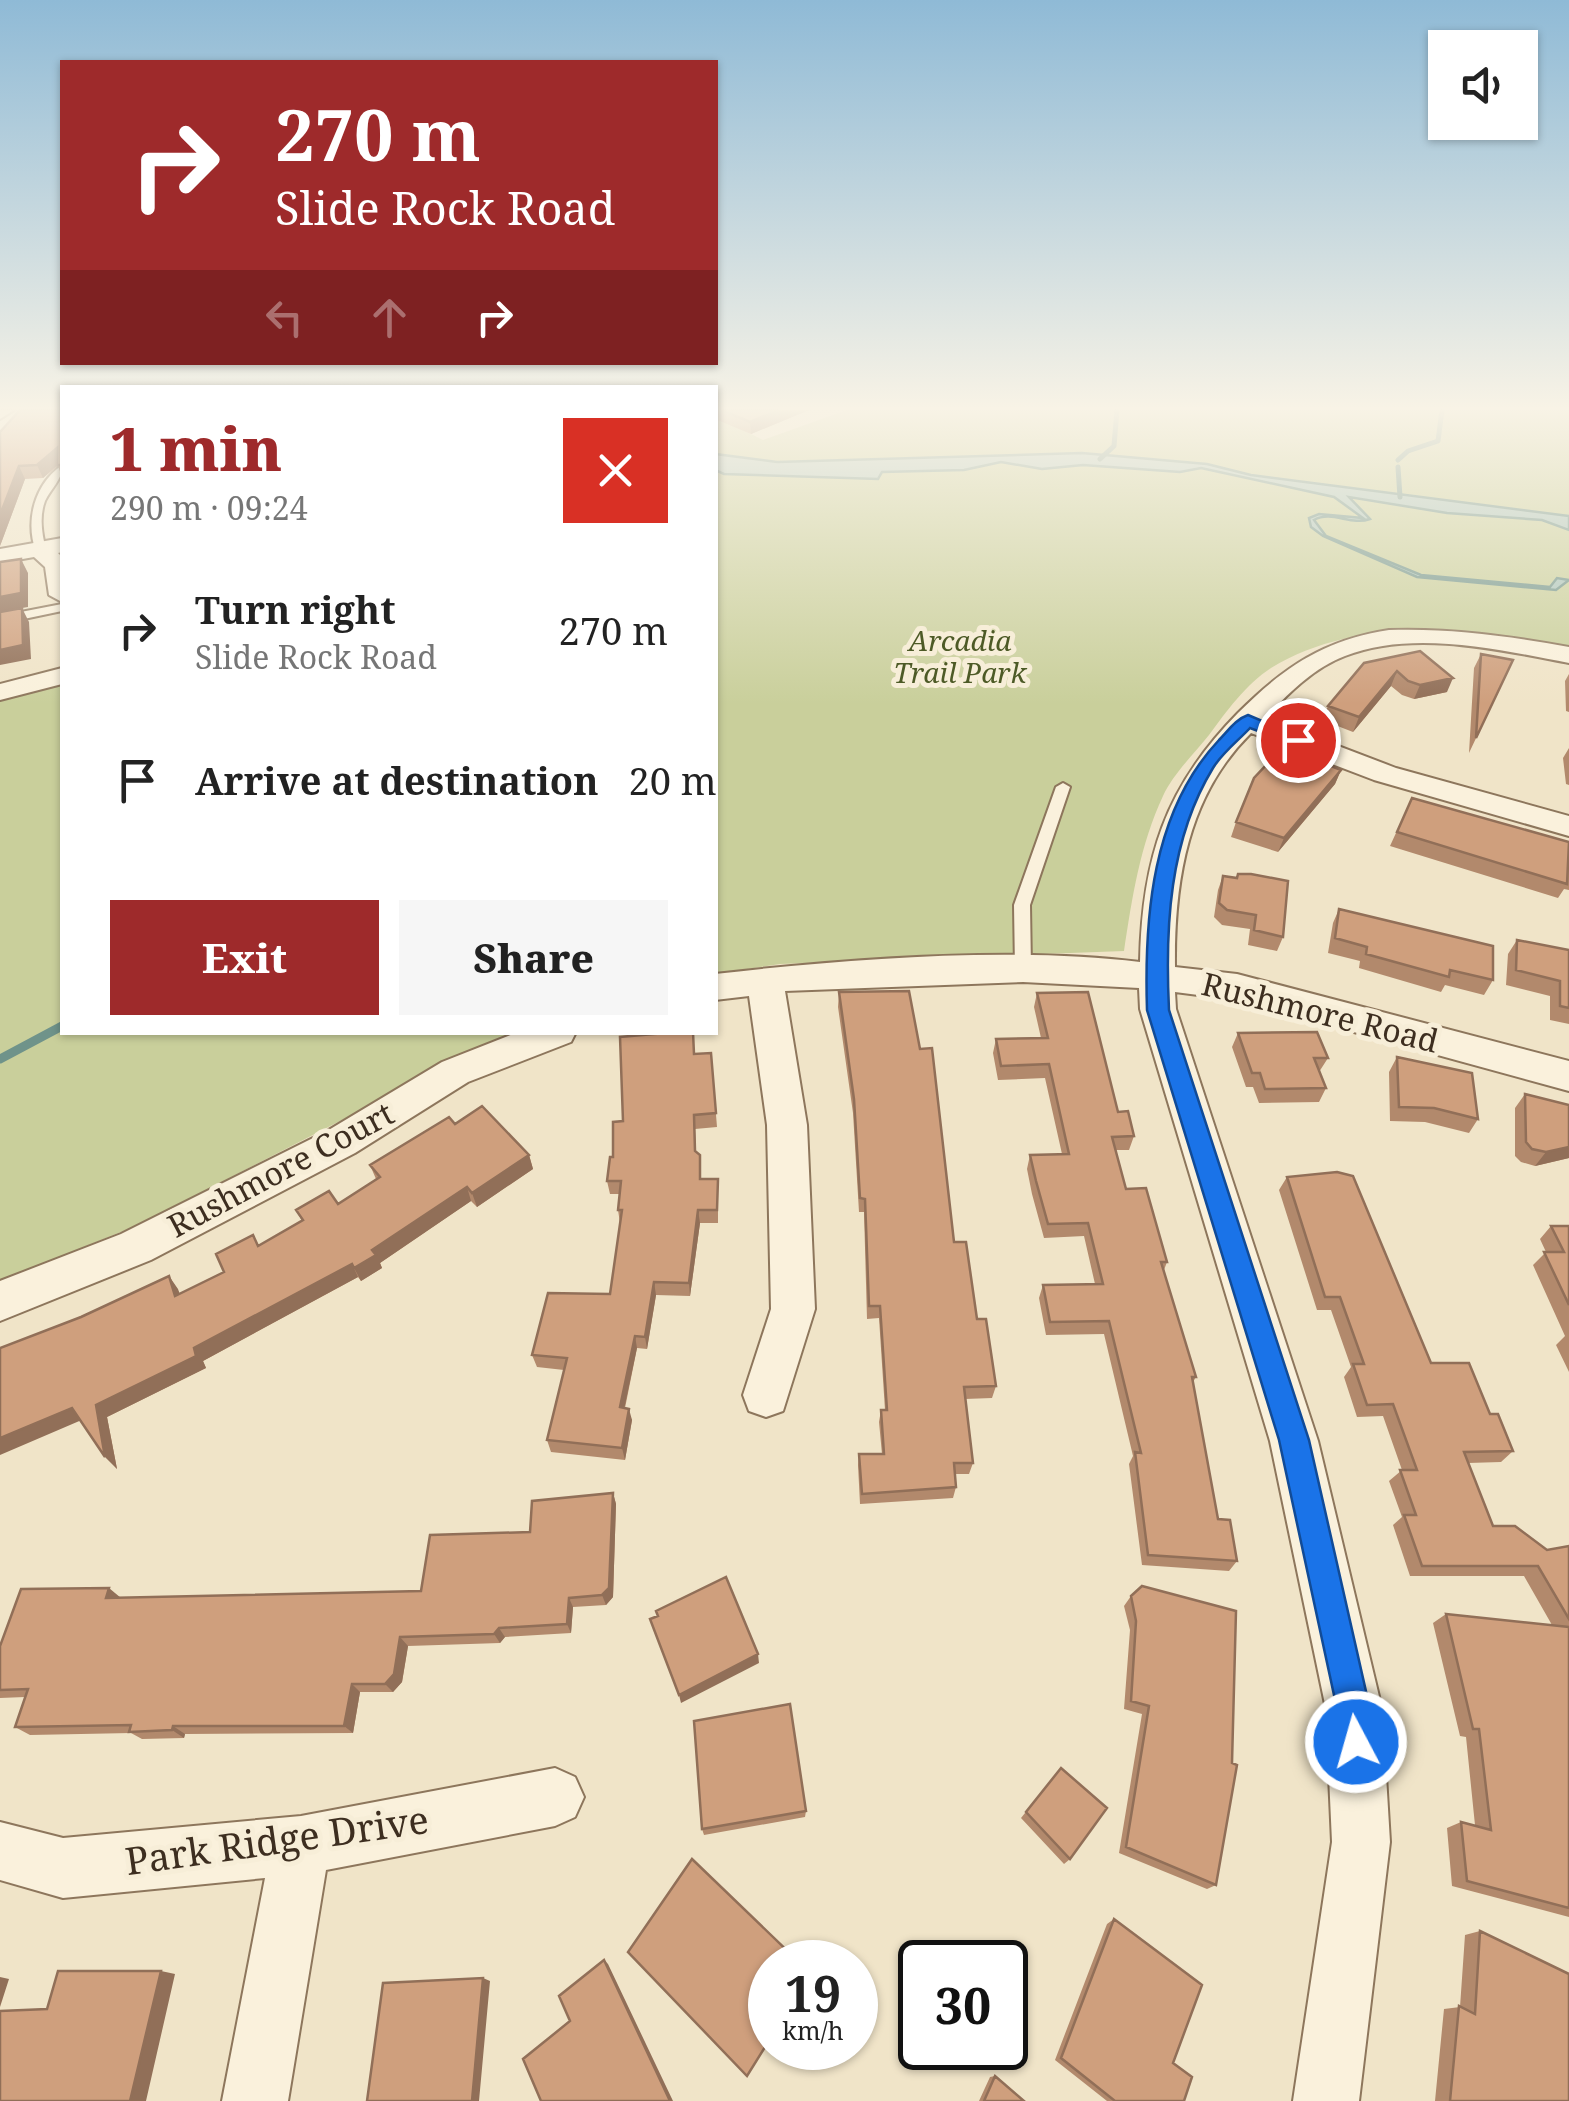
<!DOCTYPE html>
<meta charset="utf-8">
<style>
:root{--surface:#fff;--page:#f6f6f6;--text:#222;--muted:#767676;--accent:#9e2a2b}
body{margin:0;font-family:"Noto Serif",serif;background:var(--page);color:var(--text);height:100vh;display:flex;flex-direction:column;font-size:38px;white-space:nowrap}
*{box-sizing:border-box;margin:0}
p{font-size:32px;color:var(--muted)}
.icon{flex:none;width:55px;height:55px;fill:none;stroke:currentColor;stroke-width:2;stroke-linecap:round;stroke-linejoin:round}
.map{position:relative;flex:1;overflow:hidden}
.sheet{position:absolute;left:60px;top:385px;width:658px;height:650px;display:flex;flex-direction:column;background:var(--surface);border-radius:0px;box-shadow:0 2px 8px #0004}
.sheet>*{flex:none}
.banner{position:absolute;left:60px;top:60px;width:658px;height:305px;border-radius:0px;box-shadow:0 2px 8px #0004;background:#9e2a2b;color:#fff;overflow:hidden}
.controls{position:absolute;left:1428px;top:30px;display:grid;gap:20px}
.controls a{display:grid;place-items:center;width:110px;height:110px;border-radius:0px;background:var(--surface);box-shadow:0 2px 8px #0004;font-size:50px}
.speed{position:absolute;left:748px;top:1940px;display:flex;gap:20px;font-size:50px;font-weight:700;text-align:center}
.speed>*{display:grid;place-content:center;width:130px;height:130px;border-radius:50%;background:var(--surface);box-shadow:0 2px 8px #0004;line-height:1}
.speed small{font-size:25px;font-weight:400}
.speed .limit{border:5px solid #111;border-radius:15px;background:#fff;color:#111}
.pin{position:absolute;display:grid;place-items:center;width:85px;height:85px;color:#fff;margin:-42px;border:5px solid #fff;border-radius:50%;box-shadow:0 2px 10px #0007}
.me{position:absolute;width:110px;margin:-55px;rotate:354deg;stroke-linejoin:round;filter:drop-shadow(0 0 8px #0008)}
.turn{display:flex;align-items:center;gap:35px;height:210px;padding:0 50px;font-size:45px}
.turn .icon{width:130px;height:130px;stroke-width:2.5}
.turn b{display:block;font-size:70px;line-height:85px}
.lanes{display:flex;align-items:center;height:95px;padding:0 50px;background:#0003;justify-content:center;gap:50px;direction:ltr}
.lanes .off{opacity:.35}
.round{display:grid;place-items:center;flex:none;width:105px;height:105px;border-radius:0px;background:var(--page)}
.head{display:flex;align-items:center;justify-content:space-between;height:170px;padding:0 50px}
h1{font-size:60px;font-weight:800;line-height:75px;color:var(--accent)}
.cta{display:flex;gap:20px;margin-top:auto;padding:20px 50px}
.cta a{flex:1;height:115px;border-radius:0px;background:var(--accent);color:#fff;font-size:40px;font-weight:800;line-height:115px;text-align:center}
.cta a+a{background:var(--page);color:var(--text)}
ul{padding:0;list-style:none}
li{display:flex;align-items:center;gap:30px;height:150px;padding:0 50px}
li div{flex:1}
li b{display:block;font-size:38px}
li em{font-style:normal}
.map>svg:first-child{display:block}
</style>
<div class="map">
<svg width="1569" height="2101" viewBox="0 0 1569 2101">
<rect width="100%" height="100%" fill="#f0e4c8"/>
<path fill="#c9cf9b" d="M847 410H1569V648C1473 630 1359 614 1271 668 1246 684 1226 712 1209 735 1194 754 1173 774 1163 796 1140 845 1132 898 1124 951L780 964 715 974V416L763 440Z
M62 683V1032L511 1033 138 1225 0 1281V696Z"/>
<path fill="#a9c4bc" stroke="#6f938a" stroke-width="2.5" d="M1082 453 1207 464 1251 475 1569 516V530L1542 520 1447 513 1349 497 1370 519C1351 526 1332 510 1314 520L1326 536 1421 575 1550 587 1557 578 1569 580 1556 590 1417 577 1323 536 1311 527 1309 518 1319 514 1363 518 1334 497 1201 468 1180 472 1083 465 1042 469 1001 462 964 470 882 472 878 479 724 474 715 470V454L777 462Z"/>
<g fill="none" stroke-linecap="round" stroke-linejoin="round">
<path stroke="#6f938a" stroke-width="5" d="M1100 459 1114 446 1117 410
M1398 460 1408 451 1438 441 1442 410
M1398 467 1400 497"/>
<path stroke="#6f938a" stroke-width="9" d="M0 1059 62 1026"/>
<defs>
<path id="lane" d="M62 465C63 479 51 488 45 501 39 517 42 534 46 550L36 552C25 521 34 485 62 465Z
M62 604V611L0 624V616Z
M1063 783 1070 787 1030 905 1031 969 1023 975 1015 969 1014 905 1056 787Z"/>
<path id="street" d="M0 410H14L0 419Z
M62 538V552L58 553 62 557V602L49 595 45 567 34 557 0 563V549Z
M1389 630C1450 628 1509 636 1569 647V663C1500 650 1413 629 1345 656 1313 668 1288 694 1265 718L1396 768 1569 816V836L1374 780 1251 733C1188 795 1174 880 1175 967L1237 974 1569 1061V1091L1237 1000 1175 992 1176 1009 1318 1441 1382 1709 1390 1842 1359 2101H1293L1332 1842 1326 1709 1270 1441 1140 1009 1139 988 1023 982 785 991 807 1125 815 1309 783 1411 766 1417 749 1411 743 1395 771 1309 767 1125 749 996 715 1000V974C845 959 1010 946 1140 962 1142 859 1165 787 1238 713 1284 667 1324 640 1389 630Z
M62 668V684L0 700V684Z
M518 1032H576L571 1042 468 1082 355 1153 151 1260 0 1321V1281L121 1234 327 1131 442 1062Z
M555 1768 575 1777 584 1797 575 1817 555 1826 326 1870 288 2101H222L265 1878 63 1898 0 1880V1822L63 1838 301 1816Z"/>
</defs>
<use href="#lane" stroke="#8d765c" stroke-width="4"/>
<use href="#street" stroke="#8d765c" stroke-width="4"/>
<use href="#lane" fill="#faf1dc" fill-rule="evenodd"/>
<use href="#street" fill="#faf1dc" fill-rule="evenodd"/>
</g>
<path fill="#b2896c" d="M20 410H62V477L58 466 43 478 25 479 0 546Z
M715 410H809L751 434 715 419Z
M1420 651 1447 692 1414 699 1402 695 1391 686 1353 732 1322 720 1328 706Z
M1481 654 1513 660 1469 753 1474 668Z
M1569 674V712L1566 711 1565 681Z
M1569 748V785L1566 784 1563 758Z
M1341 770 1335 784 1278 852 1231 837 1236 822Z
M1412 798 1569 842V890L1564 889 1558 898 1390 846Z
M1238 874 1283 937 1277 951 1248 945 1250 929 1222 925 1214 917 1218 890 1223 876 1236 878Z
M1339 909 1493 980 1484 995 1445 985 1441 992 1359 968 1360 961 1328 953 1333 923Z
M1517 940 1569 950V1024L1550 1020V996L1506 985 1508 954Z
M839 992 954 1242 996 1386 992 1398 965 1399 973 1463 969 1474H955L956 1487 953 1498 860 1504 858 1465 859 1454H882L879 1422 881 1410H885L879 1318 867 1319 864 1212H859L853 1113 838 1007Z
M1037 993 1134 1136 1129 1150H1116L1126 1189 1167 1262 1164 1270 1196 1377 1193 1382 1218 1519 1237 1561 1229 1571 1142 1565 1129 1464 1133 1456 1104 1334 1046 1335 1039 1298 1043 1285 1095 1284 1084 1236 1044 1238 1032 1194 1027 1169 1030 1155 1062 1154 1045 1078 998 1080 993 1053 996 1039 1041 1038 1034 1007Z
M1238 1033 1328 1058 1319 1072 1326 1088 1319 1102 1259 1103 1253 1087H1246L1232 1047Z
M711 1053 717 1127 695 1129 696 1152 700 1155 701 1179H718V1223H700L690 1296 656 1295 647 1349 637 1348 625 1408 632 1420 625 1460 551 1452 547 1440 564 1370 537 1367 532 1355 610 1294 620 1223 618 1210 620 1194H610L607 1181 623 1121 694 1054Z
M1397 1057 1478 1119 1469 1133 1425 1122 1390 1121 1389 1072Z
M1525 1094 1569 1158 1535 1166 1521 1162 1515 1156V1108Z
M455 1124 529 1155 533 1169 477 1207 471 1201 380 1263 382 1268 361 1281 358 1277 203 1361 206 1368 107 1417 117 1469 81 1421V1317L169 1276 180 1294 224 1272 253 1235 259 1246 302 1221 296 1210 338 1204 376 1179 370 1165Z
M1287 1177 1431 1363 1490 1414 1513 1451 1501 1462 1468 1463 1493 1526 1547 1550 1569 1546V1917L1452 1886 1447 1828 1461 1822 1475 1825 1466 1737 1460 1736 1433 1623 1446 1614 1552 1625 1524 1576H1410L1393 1525 1402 1517 1389 1481 1402 1470 1383 1416 1357 1417 1344 1377 1351 1367 1331 1310H1317L1279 1190Z
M1551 1226H1569V1372L1556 1345 1565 1336 1533 1265 1546 1252 1540 1239Z
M613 1493 616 1504 613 1597 606 1605 573 1607 571 1633 505 1637 500 1643 408 1646 402 1682 393 1692H360L353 1733 185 1734 184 1738 142 1739 131 1733 30 1735 15 1727 25 1697 0 1698V1646L121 1598 421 1591 530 1532Z
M1131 1596 1216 1885 1207 1889 1119 1853 1142 1714 1124 1709 1130 1630 1124 1606Z
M1061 1768 1070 1859 1064 1864 1021 1818Z
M806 1811 805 1817 704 1835 702 1829Z
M1114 1919 1173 2063 1184 2101H1107L1055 2060 1107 1924Z
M1480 1931 1569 2101H1435L1444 2009 1460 2007 1465 1935Z
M995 2076 1024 2101H979L990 2077Z"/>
<path fill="#916f58" d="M779 410H809L751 434 750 422Z
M57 448 62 461 43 478 37 465Z
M19 466 25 479 0 546V515Z
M21 559 28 573V607L22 608 29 622 31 659 0 665V597Z
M1397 671 1391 686 1353 732 1359 717Z
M1453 678 1447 692 1414 699 1420 685Z
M1341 770 1335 784 1278 852 1284 838Z
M1569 1147V1158L1535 1166 1546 1152Z
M529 1155 533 1169 477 1207 472 1193Z
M467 1187 471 1201 380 1263 382 1268 361 1281 354 1268 372 1250Z
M698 1210 700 1223 690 1296 689 1283Z
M352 1264 358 1277 203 1361 206 1368 107 1417 117 1469 105 1457 96 1405 194 1348Z
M169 1276 178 1289 185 1309 175 1296Z
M654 1282 656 1295 647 1349 645 1337Z
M635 1336 637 1348 622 1419 620 1407Z
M72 1408 84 1419 0 1455V1438Z
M629 1409 632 1420 625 1460 622 1448Z
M613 1493 616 1504 613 1597 606 1605 602 1595Z
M109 1588 121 1598H106Z
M569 1598 573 1607 571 1633 567 1624Z
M499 1628 505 1637 500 1643 494 1634Z
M400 1637 408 1646 402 1682 393 1692 385 1684Z
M758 1654 759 1663 681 1703 679 1695Z
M352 1684 360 1692 353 1733 344 1726Z
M173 1726 185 1734 184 1738 172 1730Z
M604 1960 608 1964 673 2101H670Z
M161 1971 175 1974 146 2101H130Z
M0 1977 9 1979 0 2007Z
M483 1978 490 1981 479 2101H472Z"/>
<path fill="#cf9f7d" stroke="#916f58" stroke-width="2.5" d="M20 410H62V465H57V448L37 465 19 466 0 515V432Z
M722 410H779L750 422Z
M21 559V593L0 597V562Z
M22 608 23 645 0 650V612Z
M1420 651 1453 678 1420 685 1408 681 1397 671 1359 717 1328 706 1364 663Z
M1481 654 1513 660 1476 738Z
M1283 747 1341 770 1284 838 1236 822 1254 778Z
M1412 798 1569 842 1567 884 1397 832Z
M1238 874H1251L1288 881 1283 937 1254 930 1256 915 1227 910 1219 903 1223 876 1237 878Z
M1339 909 1493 946V980L1450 970 1449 977 1366 954 1367 947 1335 938Z
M1517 940 1569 950V1008L1560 1006V981L1516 970Z
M909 991 920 1049 932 1048 954 1242H966L977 1319H986L996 1386 964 1387 973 1463H954L956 1487 862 1494 859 1454H884L881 1410H887L880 1306H869L865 1199 860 1198 854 1099 839 992Z
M1088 992 1118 1112 1128 1111 1134 1136 1112 1137 1126 1189 1146 1188 1167 1262H1161L1196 1377H1192L1218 1519 1230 1520 1237 1561 1148 1555 1135 1452 1141 1453 1109 1321 1050 1322 1043 1285 1103 1284 1088 1223 1048 1224 1036 1181 1030 1155 1069 1154 1049 1064 1001 1066 996 1039 1048 1038 1037 993Z
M677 1032H693L694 1054 711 1053 716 1113 694 1115 695 1151 700 1155V1179H718L717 1210H698L689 1283 654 1282 645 1337 635 1336 620 1407 629 1409 622 1448 547 1440 567 1358 532 1355 548 1293 610 1294 622 1210H618L621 1181H607L610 1157H613V1122L623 1121 620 1037Z
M1317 1032 1328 1058H1314L1326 1088 1265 1089 1260 1073H1252L1238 1033Z
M1397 1057 1472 1073 1478 1119 1434 1108 1399 1107Z
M1525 1094 1569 1105V1147L1546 1152 1532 1149 1526 1142Z
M482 1106 529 1155 472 1193 467 1187 372 1250 376 1255 354 1268 352 1264 194 1348 196 1356 96 1405 105 1457 72 1408 0 1438V1348L81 1317 169 1276 175 1296 224 1272 216 1254 253 1235 258 1246 303 1220 296 1210 329 1191 338 1204 380 1177 370 1165 449 1117 455 1124Z
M1337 1172 1353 1176 1431 1363H1469L1490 1414H1498L1513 1451 1464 1452 1493 1526H1515L1547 1550 1569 1546V1619L1538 1566H1422L1404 1515H1416L1400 1470H1417L1393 1404 1367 1405 1353 1364H1364L1340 1297H1325L1287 1177Z
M1551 1226H1569V1305L1544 1252H1564Z
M613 1493 609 1588 602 1595 569 1598 567 1624 499 1628 494 1634 400 1637 394 1674 385 1684H352L344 1726H173L172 1730 129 1732 131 1725 15 1727 28 1689 0 1690V1646L21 1589 109 1588 106 1598 421 1591 430 1535 530 1532 532 1501Z
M726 1577 758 1654 679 1695 650 1619 658 1616 656 1611Z
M1142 1586 1236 1611 1232 1763 1237 1765 1216 1885 1126 1847 1149 1706 1131 1701 1136 1621 1131 1596Z
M1446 1614 1569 1627V1908L1467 1881 1461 1822 1491 1830 1479 1729H1473Z
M790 1704 806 1811 702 1829 694 1721Z
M1061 1768 1107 1808 1070 1859 1026 1812Z
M692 1859 799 1962H770V2039L747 2076 628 1952Z
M1114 1919 1202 1985 1173 2063 1192 2077 1184 2101H1115L1061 2058Z
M1480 1931 1569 1974V2101H1450L1459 2006 1475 2014Z
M604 1960 670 2101H541L523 2059 570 2021 559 1996Z
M58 1971H161L130 2101H0V2011L47 2009Z
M483 1978 472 2101H367L383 1983Z
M995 2076 1024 2101H984Z"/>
<linearGradient id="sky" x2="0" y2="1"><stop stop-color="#8fbad6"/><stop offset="0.58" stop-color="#f8f3e6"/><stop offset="1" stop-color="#f8f3e6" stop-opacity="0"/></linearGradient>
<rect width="1569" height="704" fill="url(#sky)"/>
<path fill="#1a73e8" stroke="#114b97" stroke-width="2.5" d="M1248 715 1307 740 1298 746 1250 728C1239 740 1222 753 1213 768 1169 840 1165 928 1169 1010L1309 1440 1370 1709 1372 1742 1368 1755 1356 1759 1343 1755 1337 1709 1279 1440 1147 1010C1144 917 1152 811 1219 740 1228 731 1236 719 1248 715Z"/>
<g text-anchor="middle" stroke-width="10" stroke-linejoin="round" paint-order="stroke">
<g font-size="28" font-style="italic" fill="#4d5a26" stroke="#f7eed8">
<text x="960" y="651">Arcadia<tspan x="960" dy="32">Trail Park</tspan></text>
</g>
<g font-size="32" fill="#3d2e20" stroke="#f7eed8">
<text transform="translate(1320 1013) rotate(14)" y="11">Rushmore Road</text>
<text transform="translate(281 1170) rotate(-28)" y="11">Rushmore Court</text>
</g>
<g font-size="38" fill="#3d2e20" stroke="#f7eed8">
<text transform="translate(277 1841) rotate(-8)" y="13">Park Ridge Drive</text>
</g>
</g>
</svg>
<div class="controls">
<a><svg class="icon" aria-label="sound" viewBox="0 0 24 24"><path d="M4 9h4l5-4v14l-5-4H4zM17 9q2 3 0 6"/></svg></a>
</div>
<div class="speed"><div>19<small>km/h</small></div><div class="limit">30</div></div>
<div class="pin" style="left:1298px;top:740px;background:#d93025"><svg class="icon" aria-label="arrive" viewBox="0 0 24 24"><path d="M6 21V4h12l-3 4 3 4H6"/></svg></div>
<svg class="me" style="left:1356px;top:1742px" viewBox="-20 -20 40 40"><circle r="17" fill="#1a73e8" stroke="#fff" stroke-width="3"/><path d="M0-11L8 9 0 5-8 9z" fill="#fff"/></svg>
<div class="banner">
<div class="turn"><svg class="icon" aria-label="right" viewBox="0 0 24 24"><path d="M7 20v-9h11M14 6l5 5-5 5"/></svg><div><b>270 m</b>Slide Rock Road</div></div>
<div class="lanes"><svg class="icon off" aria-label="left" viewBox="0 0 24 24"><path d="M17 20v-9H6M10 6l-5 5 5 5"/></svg><svg class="icon off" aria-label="ahead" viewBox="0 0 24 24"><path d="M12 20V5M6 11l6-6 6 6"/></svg><svg class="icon" aria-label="right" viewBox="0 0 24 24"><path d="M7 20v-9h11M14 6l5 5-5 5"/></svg></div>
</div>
<section class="sheet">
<div class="head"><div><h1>1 min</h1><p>290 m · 09:24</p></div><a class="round" style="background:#d93025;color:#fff"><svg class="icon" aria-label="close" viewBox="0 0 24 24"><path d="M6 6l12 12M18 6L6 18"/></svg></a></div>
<ul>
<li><svg class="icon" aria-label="right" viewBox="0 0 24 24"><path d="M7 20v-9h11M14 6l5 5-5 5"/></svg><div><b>Turn right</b><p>Slide Rock Road</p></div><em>270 m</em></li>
<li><svg class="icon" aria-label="arrive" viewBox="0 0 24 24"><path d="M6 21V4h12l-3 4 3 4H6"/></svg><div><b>Arrive at destination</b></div><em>20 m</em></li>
</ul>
<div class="cta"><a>Exit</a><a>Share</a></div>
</section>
</div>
